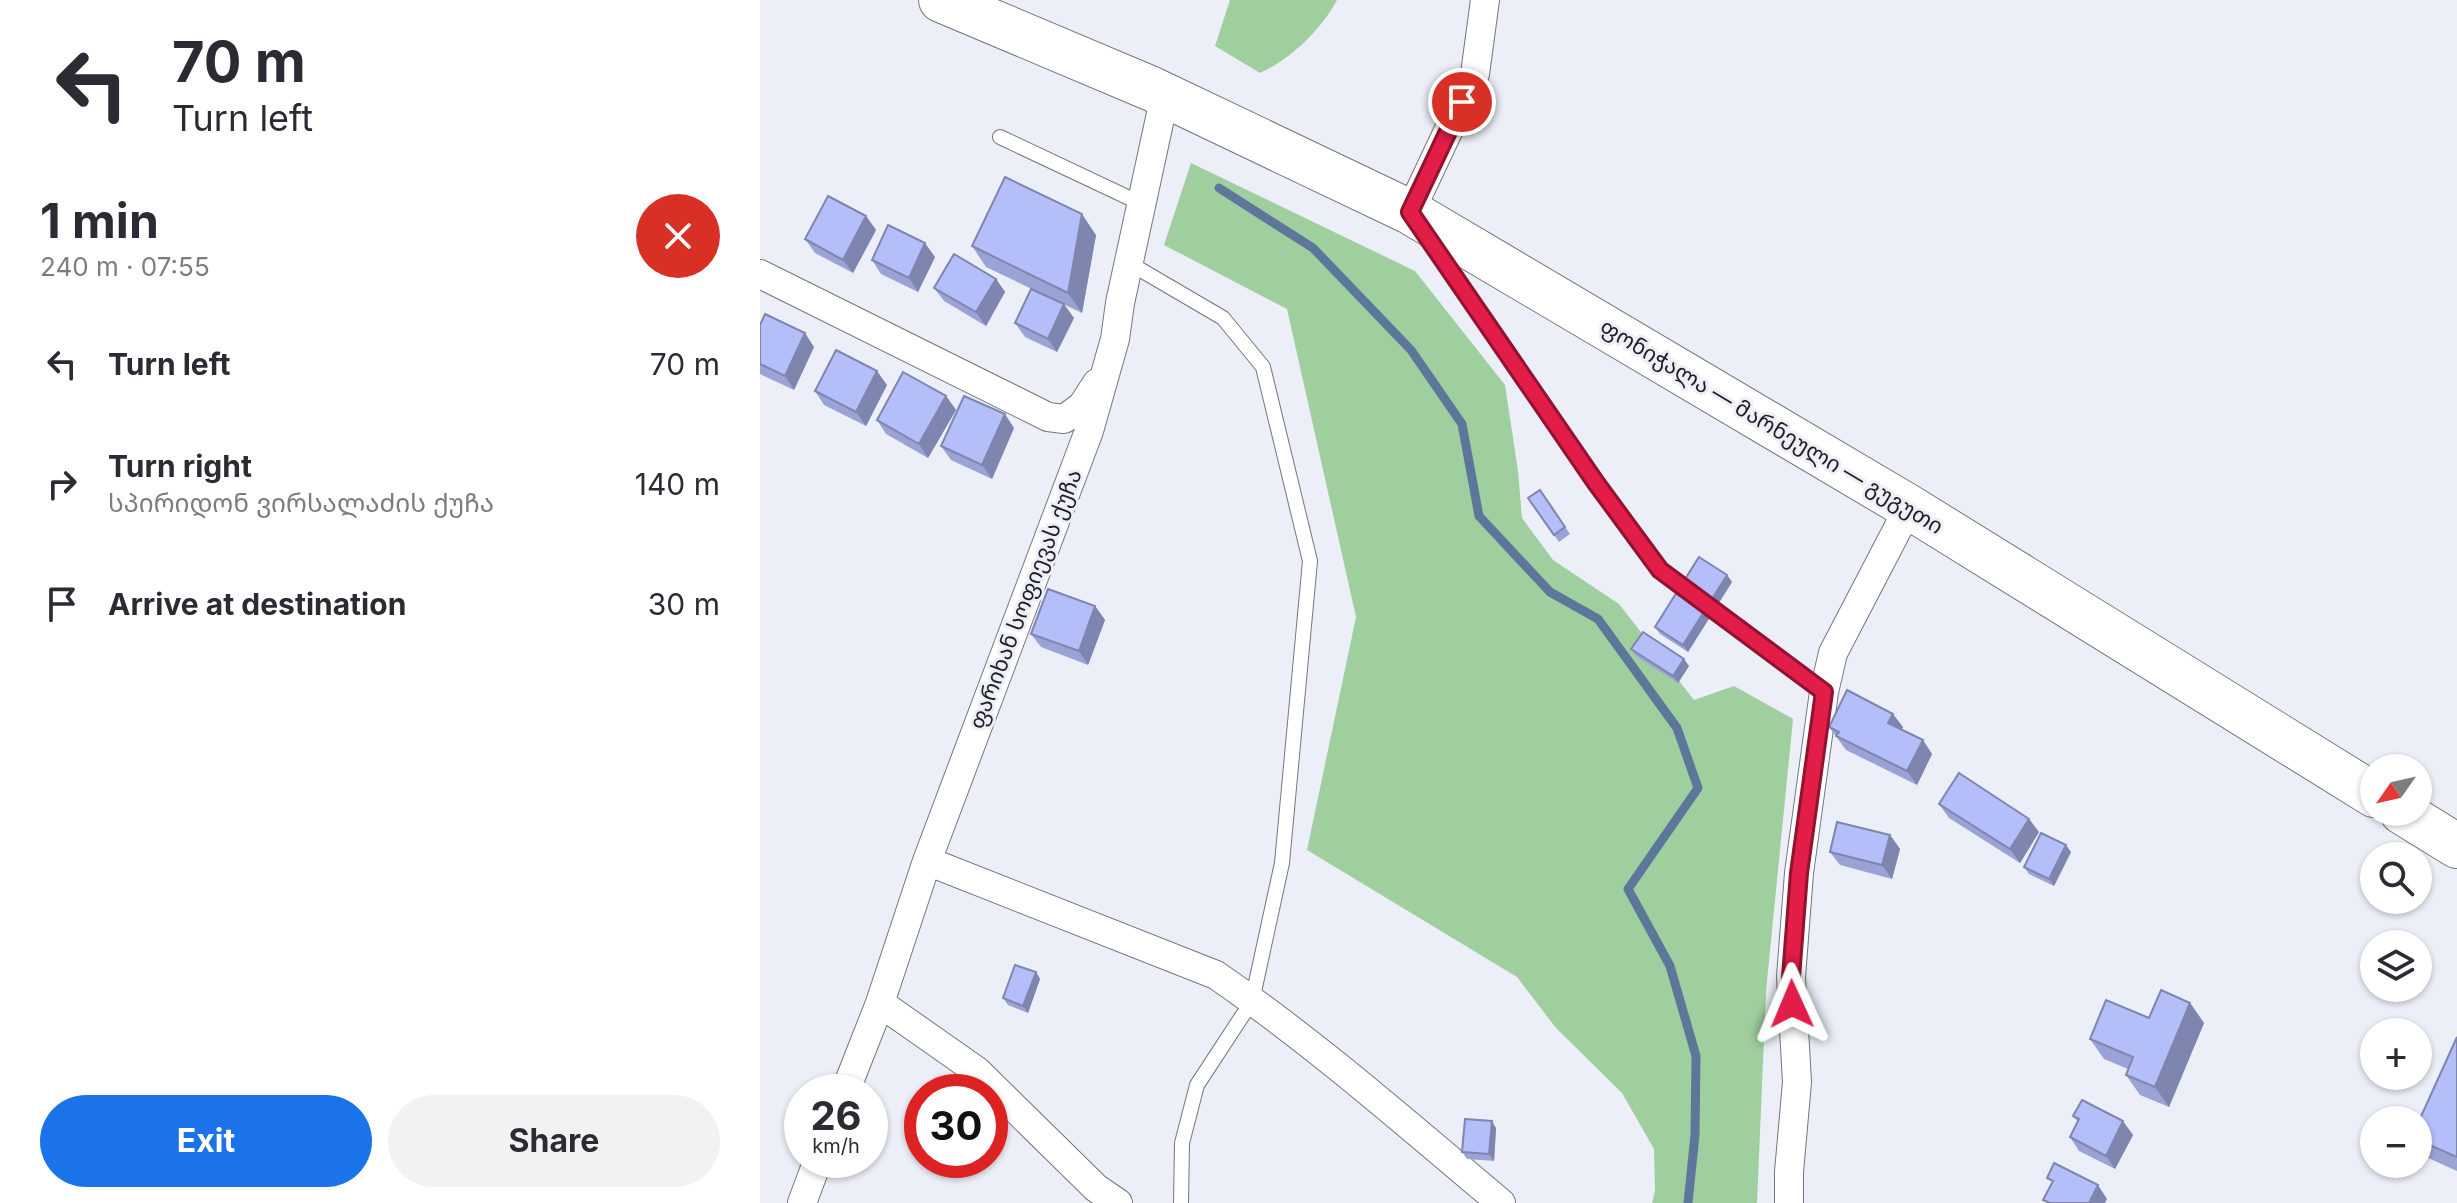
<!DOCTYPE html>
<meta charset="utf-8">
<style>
:root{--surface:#fff;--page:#f2f2f3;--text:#2b2b33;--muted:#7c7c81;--accent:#1a73e8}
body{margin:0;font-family:Inter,"Noto Sans Georgian",sans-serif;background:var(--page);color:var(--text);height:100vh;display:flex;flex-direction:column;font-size:30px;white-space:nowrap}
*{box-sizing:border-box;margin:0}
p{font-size:26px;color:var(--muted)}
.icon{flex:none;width:44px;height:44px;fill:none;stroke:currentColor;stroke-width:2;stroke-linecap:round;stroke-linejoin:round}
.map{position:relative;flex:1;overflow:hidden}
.side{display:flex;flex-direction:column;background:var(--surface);width:760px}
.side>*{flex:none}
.hud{background:#fff;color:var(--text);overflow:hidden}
.needle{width:52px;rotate:236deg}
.controls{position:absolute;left:1600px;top:754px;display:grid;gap:16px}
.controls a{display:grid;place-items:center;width:72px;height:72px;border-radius:50%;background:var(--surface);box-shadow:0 2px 6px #0004;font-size:40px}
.speed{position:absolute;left:24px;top:1074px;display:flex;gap:16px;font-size:40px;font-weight:700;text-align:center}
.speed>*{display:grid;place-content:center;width:104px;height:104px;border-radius:50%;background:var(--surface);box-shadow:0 2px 6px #0004;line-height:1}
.speed small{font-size:20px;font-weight:400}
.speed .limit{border:12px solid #d22;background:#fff;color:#111}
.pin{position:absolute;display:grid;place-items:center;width:68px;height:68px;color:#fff;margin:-34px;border:4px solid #fff;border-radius:50%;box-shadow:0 2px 8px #0007}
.me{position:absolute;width:88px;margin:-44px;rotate:359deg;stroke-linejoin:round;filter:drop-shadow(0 0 6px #0008)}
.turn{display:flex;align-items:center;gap:28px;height:168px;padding:0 40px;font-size:36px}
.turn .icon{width:104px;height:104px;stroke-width:2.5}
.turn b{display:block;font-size:56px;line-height:68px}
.round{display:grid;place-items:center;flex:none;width:84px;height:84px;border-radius:42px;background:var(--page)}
.head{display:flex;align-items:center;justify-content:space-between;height:136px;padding:0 40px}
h1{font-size:48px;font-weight:700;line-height:60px}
.cta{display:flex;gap:16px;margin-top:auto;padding:16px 40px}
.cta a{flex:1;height:92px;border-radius:48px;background:var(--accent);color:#fff;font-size:32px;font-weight:700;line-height:92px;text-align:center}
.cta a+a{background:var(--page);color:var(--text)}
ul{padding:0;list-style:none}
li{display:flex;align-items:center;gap:24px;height:120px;padding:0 40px}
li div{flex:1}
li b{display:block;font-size:30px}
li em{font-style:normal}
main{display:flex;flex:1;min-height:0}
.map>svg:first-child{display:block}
</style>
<main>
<section class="side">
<div class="hud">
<div class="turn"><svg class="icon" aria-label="left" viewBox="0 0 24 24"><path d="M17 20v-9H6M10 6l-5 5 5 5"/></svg><div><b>70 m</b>Turn left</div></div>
</div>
<div class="head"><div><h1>1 min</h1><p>240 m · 07:55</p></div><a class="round" style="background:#d93025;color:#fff"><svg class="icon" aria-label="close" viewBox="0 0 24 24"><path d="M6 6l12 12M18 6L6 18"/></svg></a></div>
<ul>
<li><svg class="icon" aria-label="left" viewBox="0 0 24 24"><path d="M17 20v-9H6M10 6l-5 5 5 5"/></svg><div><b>Turn left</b></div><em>70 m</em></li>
<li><svg class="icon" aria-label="right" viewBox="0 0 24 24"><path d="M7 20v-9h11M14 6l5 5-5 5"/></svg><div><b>Turn right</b><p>სპირიდონ ვირსალაძის ქუჩა</p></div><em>140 m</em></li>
<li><svg class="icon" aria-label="arrive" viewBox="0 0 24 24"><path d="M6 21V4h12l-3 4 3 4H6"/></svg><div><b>Arrive at destination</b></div><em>30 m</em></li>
</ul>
<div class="cta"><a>Exit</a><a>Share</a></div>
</section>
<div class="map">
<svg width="1697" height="1203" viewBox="0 0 1697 1203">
<rect width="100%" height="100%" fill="#edeff8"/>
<path fill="#9fcf9f" d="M470 0H577C561 30 531 59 500 73L455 46Z
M431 163 655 271 745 385 758 471 762 518 793 560 859 604 934 700 974 686 1033 719 1006 991 997 1203H892L895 1191 894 1149 862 1093 796 1028 757 977 547 850 596 617 527 309 404 245Z"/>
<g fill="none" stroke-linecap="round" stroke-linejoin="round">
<path stroke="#5d779b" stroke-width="9" d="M459 188 553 248 651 350 702 424 719 516 790 592 838 619 917 728 938 788 868 889 910 966 936 1056 935 1135 928 1203"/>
<defs>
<path id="service" d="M240 137 382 204
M671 242 836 483 900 570 1064 692
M369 263 463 318 503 367 550 561 522 863 492 1001 437 1085 422 1143 421 1203"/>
<path id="minor" d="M650 212 715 74 725 0
M0 274 288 417 304 419 322 406 337 383
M167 861 456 975C556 1044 648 1125 741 1203
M120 1003 217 1071 336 1188 358 1203
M85 1092 120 1003 167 861 329 431 355 339 360 303 405 95
M42 1203 58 1160
M1029 1203V1172L1037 1082 1031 977 1039 873 1064 692 1073 653 1149 507"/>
<path id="trunk" d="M181 0 392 89 650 212 1149 507 1614 795
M1642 812 1697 846"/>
</defs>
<use href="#service" stroke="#74767e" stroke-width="16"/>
<use href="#minor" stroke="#74767e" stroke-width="30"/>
<use href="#trunk" stroke="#74767e" stroke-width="46"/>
<use href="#service" stroke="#fff" stroke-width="14"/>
<use href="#minor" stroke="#fff" stroke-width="28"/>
<use href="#trunk" stroke="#fff" stroke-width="44"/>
</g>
<path fill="#9ba3d6" d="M106 216 116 230 93 273 55 253 45 239Z
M336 235 322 313 226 267 212 246Z
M175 257 158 292 121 274 112 260Z
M236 279 245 292 226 326 184 301 174 288Z
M314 318 297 352 265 337 255 323Z
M0 325 54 347 34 390 0 374Z
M127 385 106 426 64 405 55 391Z
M186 396 196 410 168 458 126 434 117 420Z
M254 428 232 479 191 460 181 446Z
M780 490 810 534 799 542 768 498Z
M967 575 972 582 928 652 900 634 895 627Z
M335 606 345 620 328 665 281 647 271 634Z
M871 649 929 666 918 683 876 656Z
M1069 727H1143L1142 729 1172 754 1157 785 1086 750Z
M1179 804 1269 819 1279 832 1260 863 1189 818Z
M1130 835 1140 849 1132 879 1080 865 1070 852Z
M1311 852 1294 886 1269 874 1264 867Z
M276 972 280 979 268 1013 248 1005 243 998Z
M1430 1003 1444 1023 1409 1107 1380 1095 1366 1075 1368 1069 1344 1059 1330 1039Z
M1697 1037V1171L1666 1157 1658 1146V1123Z
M1313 1116 1373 1135 1355 1169 1319 1151 1310 1137 1318 1122Z
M736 1128 734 1161 707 1159 702 1152Z"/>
<path fill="#7e85ae" d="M322 214 336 235 322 313 308 293Z
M106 216 116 230 93 273 83 260Z
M165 243 175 257 158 292 149 278Z
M236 279 245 292 226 326 216 312Z
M304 304 314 318 297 352 288 339Z
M45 333 54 347 34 390 25 376Z
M117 371 127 385 106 426 96 412Z
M186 396 196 410 168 458 159 444Z
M245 414 254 428 232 479 222 465Z
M967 575 972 582 928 652 923 645Z
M335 606 345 620 328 665 319 651Z
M924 659 929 666 918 683 913 676Z
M1133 714 1143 727 1138 736 1128 723Z
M1163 740 1172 754 1157 785 1147 771Z
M1269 819 1279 832 1260 863 1250 849Z
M1130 835 1140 849 1132 879 1122 865Z
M1306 845 1311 852 1294 886 1289 879Z
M276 972 280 979 268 1013 263 1006Z
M1430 1003 1444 1023 1409 1107 1395 1087Z
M116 1104 121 1111 110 1123V1110Z
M732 1121 736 1128 734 1161 729 1154Z
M1363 1121 1373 1135 1355 1169 1346 1156Z
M1338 1185 1347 1199 1345 1203H1329Z"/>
<path fill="#b4bef9" stroke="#7e85ae" stroke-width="2" d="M245 177 322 214 308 293 212 246Z
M68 196 106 216 83 260 45 239Z
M128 225 165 243 149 278 112 260Z
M194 254 236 279 216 312 174 288Z
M271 289 304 304 288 339 255 323Z
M5 314 45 333 25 376 0 364V325Z
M76 350 117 371 96 412 55 391Z
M143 372 186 396 159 444 117 420Z
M204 396 245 414 222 465 181 446Z
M780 490 805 527 794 535 768 498Z
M939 557 967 575 923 645 895 627Z
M288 589 335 606 319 651 271 634Z
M883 632 924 659 913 676 871 649Z
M1087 690 1133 714 1128 723 1163 740 1147 771 1076 736 1079 732 1069 727Z
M1199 773 1269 819 1250 849 1179 804Z
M1077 822 1130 835 1122 865 1070 852Z
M1281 833 1306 845 1289 879 1264 867Z
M255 965 276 972 263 1006 243 998Z
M1401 990 1430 1003 1395 1087 1366 1075 1373 1057 1330 1039 1346 1000 1389 1018Z
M1697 1037V1157L1658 1140V1123Z
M110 1099 116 1104 110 1110Z
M1322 1100 1363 1121 1346 1156 1310 1137 1319 1119 1313 1116Z
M705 1119 732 1121 729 1154 702 1152Z
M1294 1163 1338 1185 1329 1203H1290L1283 1200 1293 1181 1287 1178Z"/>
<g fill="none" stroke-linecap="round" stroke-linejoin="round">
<defs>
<path id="route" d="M702 102 650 212 836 483 900 570 1064 692 1039 873 1031 977 1032 1004"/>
</defs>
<use href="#route" stroke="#92132f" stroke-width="20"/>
<use href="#route" stroke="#e11d48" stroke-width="14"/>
</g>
<g text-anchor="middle" stroke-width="6" stroke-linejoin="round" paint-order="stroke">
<g font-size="22" fill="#1e1f22" stroke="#edeff8">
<text transform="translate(1012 426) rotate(31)" y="8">ფონიჭალა — მარნეული — გუგუთი</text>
<text transform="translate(265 599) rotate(-69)" y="8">ფარიხან სოფიევას ქუჩა</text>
</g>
</g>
</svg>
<div class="controls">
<a><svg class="needle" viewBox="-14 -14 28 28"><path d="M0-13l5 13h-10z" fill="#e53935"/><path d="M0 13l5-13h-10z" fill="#7c7c81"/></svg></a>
<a><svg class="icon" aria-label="search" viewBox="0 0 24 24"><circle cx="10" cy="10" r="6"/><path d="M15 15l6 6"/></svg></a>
<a><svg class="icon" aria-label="layers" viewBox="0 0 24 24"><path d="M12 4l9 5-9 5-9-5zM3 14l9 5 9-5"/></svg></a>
<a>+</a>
<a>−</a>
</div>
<div class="speed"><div>26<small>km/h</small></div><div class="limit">30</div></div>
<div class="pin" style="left:702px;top:102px;background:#d93025"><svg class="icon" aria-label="arrive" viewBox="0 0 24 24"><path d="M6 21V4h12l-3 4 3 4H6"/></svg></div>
<svg class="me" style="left:1032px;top:1004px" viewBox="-20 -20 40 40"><path d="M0-17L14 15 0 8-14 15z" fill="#e11d48" stroke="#fff" stroke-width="4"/></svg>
</div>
</main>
